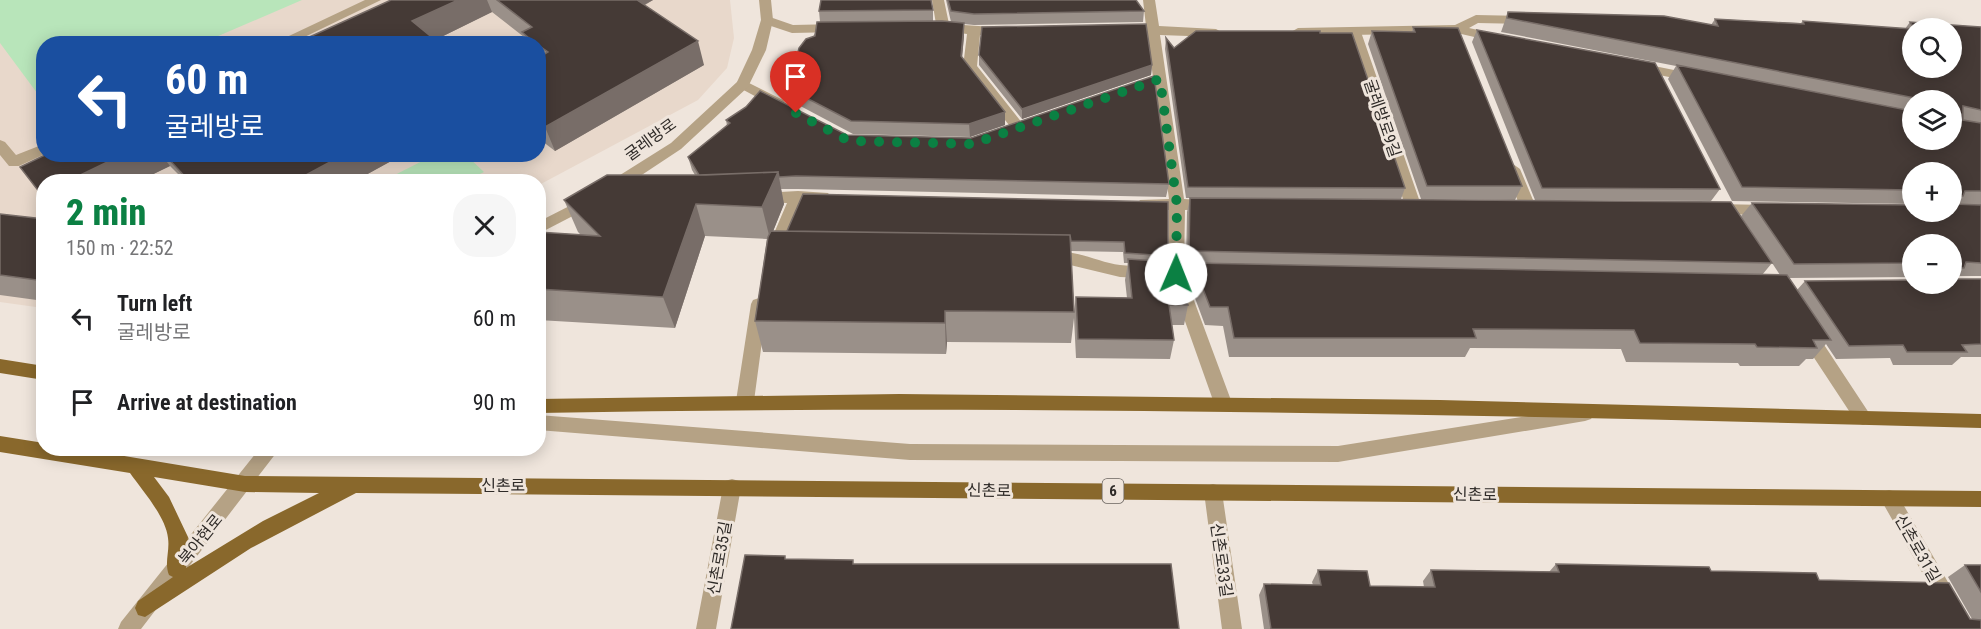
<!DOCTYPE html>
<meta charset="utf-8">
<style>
:root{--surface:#fff;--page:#f6f6f6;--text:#202124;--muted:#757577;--accent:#0b8043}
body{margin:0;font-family:"Roboto Condensed","Noto Sans KR",sans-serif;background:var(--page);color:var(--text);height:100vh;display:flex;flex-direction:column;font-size:22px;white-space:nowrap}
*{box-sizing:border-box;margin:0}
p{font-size:20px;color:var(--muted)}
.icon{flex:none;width:33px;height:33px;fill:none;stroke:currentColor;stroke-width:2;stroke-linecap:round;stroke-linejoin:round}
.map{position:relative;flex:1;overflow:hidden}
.side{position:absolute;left:36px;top:174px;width:510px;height:282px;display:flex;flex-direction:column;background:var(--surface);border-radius:24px;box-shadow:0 3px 15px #0003}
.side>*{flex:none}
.guide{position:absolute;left:36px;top:36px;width:510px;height:126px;border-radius:24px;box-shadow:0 3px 15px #0003;background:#1a4fa0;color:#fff;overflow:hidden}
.buttons{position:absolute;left:1902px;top:18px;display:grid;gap:12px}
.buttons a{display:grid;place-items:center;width:60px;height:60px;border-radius:50%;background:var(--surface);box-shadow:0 3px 15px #0003;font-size:30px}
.pin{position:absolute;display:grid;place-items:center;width:51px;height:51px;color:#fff;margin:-62px -26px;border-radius:50% 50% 50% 0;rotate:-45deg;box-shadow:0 0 6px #0007}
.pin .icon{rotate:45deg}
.me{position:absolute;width:66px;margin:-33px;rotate:1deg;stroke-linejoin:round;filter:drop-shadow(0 0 4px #0008)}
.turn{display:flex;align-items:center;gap:21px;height:126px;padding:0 30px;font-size:27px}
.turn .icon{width:78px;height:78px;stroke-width:2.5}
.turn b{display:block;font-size:42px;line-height:51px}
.round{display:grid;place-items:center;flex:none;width:63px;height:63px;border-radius:24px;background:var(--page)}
.summary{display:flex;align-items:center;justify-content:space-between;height:102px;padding:0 30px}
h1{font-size:36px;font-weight:800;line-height:45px;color:var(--accent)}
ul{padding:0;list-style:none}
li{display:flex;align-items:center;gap:18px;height:84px;padding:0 30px}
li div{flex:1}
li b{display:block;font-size:22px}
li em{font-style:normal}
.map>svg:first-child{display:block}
</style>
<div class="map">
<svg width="1981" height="629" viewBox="0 0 1981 629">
<rect width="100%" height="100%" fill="#efe5dc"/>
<path fill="#e8d8cb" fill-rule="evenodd" d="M0 0H730L734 38 727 68 698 100 539 185 538 182H44L43 308 0 302ZM44 44H538V154H44Z"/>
<path fill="#b8e5ba" d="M0 0H302L202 43 44 44 43 101 0 43Z
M434 155H466L484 172 466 181H383Z"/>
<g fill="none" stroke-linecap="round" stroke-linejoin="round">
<path fill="#b5a285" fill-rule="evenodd" d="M365 0H381L290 44H272Z
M1354 28 1361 32 1421 205 1418 209H1408L1405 205 1347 32Z
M0 140 5 142 16 155 44 144 45 154 19 166H9L0 155Z
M1513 164 1520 169 1536 207 1533 211H1523L1520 207 1506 169Z
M1585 407 1591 409 1594 414 1591 419 1585 421 1338 462 910 460 538 430V415L910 444 1338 446Z"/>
<path fill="#b5a285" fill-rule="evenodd" d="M932 0H944L949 24 1008 28 1010 31 1008 34 980 35 977 66 1023 124 1025 127 1023 130H1013L965 70 963 67 967 34 937 30Z
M1143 0H1155L1159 26 1216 29 1223 33 1216 37 1160 35 1184 199 1215 201 1218 205 1215 209 1185 210 1184 267 1218 270 1220 274 1218 278 1186 279 1232 403 1229 408 1223 410 1217 408 1214 403 1170 279 1120 277 1066 264 1045 262 1043 258 1045 254C1070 246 1096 262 1120 265 1136 267 1152 266 1168 267L1169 210 1140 208 1137 204 1140 200 1169 199 1154 86 1133 92 1126 88 1128 85 1153 77 1147 34 1125 33 1118 29 1125 25 1146 26Z
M1476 15 1525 16 1531 20 1525 24 1478 23 1469 28 1501 35 1503 38 1496 42 1457 33 1298 36 1291 32 1298 28 1455 25Z
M767 16 793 25 838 24 845 28 838 32 792 33 762 23 761 20 762 17Z
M1639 63 1694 74 1701 78 1694 82 1634 70 1632 67Z
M743 80 783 100 785 103 778 108 773 106 738 87 736 84 738 81Z
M798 191 828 193 831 197 828 201 803 203 780 256H768L766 252 787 203 757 202 754 198 757 194 762 193Z
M1715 204 1768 205 1773 206 1776 210 1773 214 1768 215 1715 214 1710 213 1707 209 1710 205Z
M759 298 765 300 767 304 754 401 751 406 745 408 739 406 736 401 751 304 753 300Z
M1807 326 1813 328 1869 413 1872 418 1869 423 1863 425 1857 423 1801 338 1799 333 1801 328Z
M260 448H280L141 629H118L121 622Z
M732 479 739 481 741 487 716 629H696L723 487 725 481Z
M1213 484 1220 486 1222 492 1242 629H1222L1204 492 1206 486Z
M1889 490 1896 492 1975 629H1954L1880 498 1882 492Z"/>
<path fill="#b5a285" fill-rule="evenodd" d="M759 0H771L773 20 766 50 748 87 681 149 619 190H609L607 186 609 182 671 143 737 82 752 50 761 20Z
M589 196 594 197 597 201 594 205 538 234V222Z"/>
<path fill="#89682c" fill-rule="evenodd" d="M0 359 44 366V380L0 373Z
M899 394 1440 400 1981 414V428C1500 415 1020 404 538 413V399Z
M0 436 44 443V448H76L245 476 1981 491V507L356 493 251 548 145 617 138 615 135 608 138 601 173 577 169 575C164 563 170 551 168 538 166 517 142 490 130 473L0 452ZM154 477 245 492 319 493 263 521 186 568 188 537 169 497Z"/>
</g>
<path fill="#9a9089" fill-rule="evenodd" d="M391 0H653L645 5 704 65 555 151 538 138V44H526L524 37 492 12 435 40Z
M946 0H1136L1144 11 1143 22 974 25 964 24V36L962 58 1005 125 970 137 853 134 791 101 789 89 820 22 819 11 933 10V21L951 22Z
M1508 12 1711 25 1715 19 1801 23 1803 21 1905 29 1910 22 1981 27V276H1956L1952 279H1981V357H1961L1952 365H1893L1890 358 1836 359 1826 344 1813 359H1806L1799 366H1740L1738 363 1626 362 1621 349 1470 348 1465 357H1229L1223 326 1205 325 1189 282 1193 266H1186L1187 212 1190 198H1186L1165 49 1166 38 1174 48 1405 188 1401 199 1772 263 1762 275H1780L1741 216 1752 203 1912 205V204L1732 201 1668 79 1676 66 1501 32ZM1912 28H1952L1912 68ZM1912 100H1952L1912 140ZM1912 172H1952V212H1912ZM1912 244H1952V284L1805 281 1797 290 1789 278 1912 277V278Z
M1413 27 1522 186 1515 200 1421 199 1368 44 1372 31 1412 32Z
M1477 30 1720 189 1711 201 1535 200 1472 42Z
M979 55 1152 65 1151 75 1022 119 979 65Z
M726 120 847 135 1169 184 1166 197 798 189H781L784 204 773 231H787L1168 202V256L1167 262 1188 305 1184 325H1172L1174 340 1170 359 1076 358 1074 318 1071 343 947 342 946 354 763 352 755 321 767 239 705 236 675 328 538 320V232L581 235 578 232 564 200 695 175 692 170 688 157 727 126ZM1071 251 1123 252 1124 263H1128L1125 280 1127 298 1076 297 1074 311Z
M47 154H404L353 182H186L170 166 137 182H44V197L40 193Z
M0 214 44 219V301L0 295Z
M1556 564 1711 571 1819 580 1972 619 1948 577 1965 565H1981V629H1264L1259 595 1264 584 1313 585 1312 582 1318 570 1370 586 1424 587 1423 581 1431 570 1549 572Z"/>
<path fill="#786d68" d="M458 0H487L492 12 427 44 412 21Z
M625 0H653L629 13Z
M964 23V36L961 68V56Z
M698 41 704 65 555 151 545 127Z
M1152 65 1151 75 1022 119V109Z
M1005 112V125L970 137 969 124Z
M124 154H161L170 166 137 182H66Z
M345 154H404L353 182H293Z
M778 172 784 204 770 239 762 207Z
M696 204 705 236 675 328 663 297Z
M945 311 947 342 946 354 945 323Z"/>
<path fill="#453a36" stroke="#786d68" stroke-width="1.5" d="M391 0H458L412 21 440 44H294Z
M497 0H637L698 41 545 127 538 122V58L548 52 538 45V44H536L522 32 532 27Z
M821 0H931L933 10 819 11Z
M948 0H1136L1144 11 974 14 951 11Z
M1508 12 1664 16 1718 26 1715 19 1804 24 1803 21 1912 29V68H1952V28H1914L1910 22 1981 27V110L1963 106V120L1981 123V191H1965L1963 196H1952V172H1912V190L1742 187 1677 65 1912 111V140H1952V100H1925L1507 18Z
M942 21 964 23 961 56 1005 112 969 124 851 121 789 89 799 48 806 39 815 36 817 22Z
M1146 24 1152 65 1022 109 979 55 982 27Z
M1413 27 1458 28 1522 186H1427L1372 31 1415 32Z
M1477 30 1655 63 1720 189 1542 188Z
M1196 31H1320V33H1352L1405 188 1188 187 1166 38 1174 48Z
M1154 76 1169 184 796 176 779 177 778 172 699 175 688 157 730 123 726 120 746 107 760 91 847 135 971 138Z
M47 154H124L66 182H44V192L40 193 20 167Z
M164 154H345L293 182H190Z
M778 172 762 207 696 204 663 297 538 289V232L600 236 564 200 607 175H706Z
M803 194 1168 202V256L1125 253 1124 242 1071 241 1070 235 787 231Z
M1190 198 1731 202 1772 263 1189 251Z
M1752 203 1912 205V212H1952V204L1981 205V263L1966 262 1964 268H1952V244H1912V263L1794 264Z
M0 214 44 219V281L0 275Z
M771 231 1070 235 1074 312 945 311V323L755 321 768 237Z
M1128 259 1172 262 1188 305H1169L1174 340 1078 339 1076 297 1132 298Z
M1193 263 1787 275 1831 340H1813L1817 348 1757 347 1755 344 1640 343 1634 330 1473 329 1476 338H1234L1228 307H1210Z
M1952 279H1981V344L1962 345 1967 352H1907L1903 345 1849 346 1805 281 1912 280V284H1952Z
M745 555 785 556V559L853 560V564H1171L1179 629H731Z
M1556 564 1709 567 1711 571 1816 573 1819 580 1949 583 1970 619 1981 620V629H1271L1264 584 1321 585 1318 570 1367 571 1370 586 1435 587 1431 570 1559 572Z
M1965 565H1981V592Z"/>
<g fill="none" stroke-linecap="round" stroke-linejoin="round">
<path stroke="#0b8043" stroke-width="10" stroke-dasharray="0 18" d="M796 113 849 141 972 144 1160 79 1177 205 1176 274"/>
</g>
<g text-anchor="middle" stroke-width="6" stroke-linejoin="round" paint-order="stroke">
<rect fill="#efe5dc" stroke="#69635e" stroke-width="1.5" x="1102.5" y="479" width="21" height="24" rx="4.5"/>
<g font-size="15" font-weight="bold" fill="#2f2b28">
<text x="1113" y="496">6</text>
</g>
<g font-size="16" fill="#2f2b28" stroke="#efe5dc">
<text transform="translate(1383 118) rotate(71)" y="6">굴레방로9길</text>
<text transform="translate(650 139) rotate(-36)" y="6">굴레방로</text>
<text x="503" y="491">신촌로</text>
<text transform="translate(989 490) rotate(1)" y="6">신촌로</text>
<text transform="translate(1475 494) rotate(1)" y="6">신촌로</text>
<text transform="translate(200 539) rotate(-51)" y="6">북아현로</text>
<text transform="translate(1918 548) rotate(60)" y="6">신촌로31길</text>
<text transform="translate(719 558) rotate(-80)" y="6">신촌로35길</text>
<text transform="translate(1222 560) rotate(82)" y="6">신촌로33길</text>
</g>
</g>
</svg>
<div class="buttons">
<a><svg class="icon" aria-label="search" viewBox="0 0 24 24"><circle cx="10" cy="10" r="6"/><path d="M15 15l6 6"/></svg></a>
<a><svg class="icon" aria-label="layers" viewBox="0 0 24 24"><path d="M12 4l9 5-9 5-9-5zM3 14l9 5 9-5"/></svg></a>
<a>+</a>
<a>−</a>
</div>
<div class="pin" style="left:796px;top:113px;background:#d93025"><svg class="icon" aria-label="arrive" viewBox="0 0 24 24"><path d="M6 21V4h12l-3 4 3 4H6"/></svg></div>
<svg class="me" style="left:1176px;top:274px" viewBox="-20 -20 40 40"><circle r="19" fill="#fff"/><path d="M0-13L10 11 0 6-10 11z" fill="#0b8043"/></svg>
<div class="guide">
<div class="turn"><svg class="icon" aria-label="left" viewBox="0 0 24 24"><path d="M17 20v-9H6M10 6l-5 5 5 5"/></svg><div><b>60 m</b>굴레방로</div></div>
</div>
<section class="side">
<div class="summary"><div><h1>2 min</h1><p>150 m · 22:52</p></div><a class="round"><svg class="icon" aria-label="close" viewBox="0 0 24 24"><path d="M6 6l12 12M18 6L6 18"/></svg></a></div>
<ul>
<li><svg class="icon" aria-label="left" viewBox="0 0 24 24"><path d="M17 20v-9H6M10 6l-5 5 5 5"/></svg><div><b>Turn left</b><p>굴레방로</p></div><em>60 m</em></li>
<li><svg class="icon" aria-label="arrive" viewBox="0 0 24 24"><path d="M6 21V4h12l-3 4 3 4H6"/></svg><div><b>Arrive at destination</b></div><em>90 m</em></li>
</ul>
</section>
</div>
